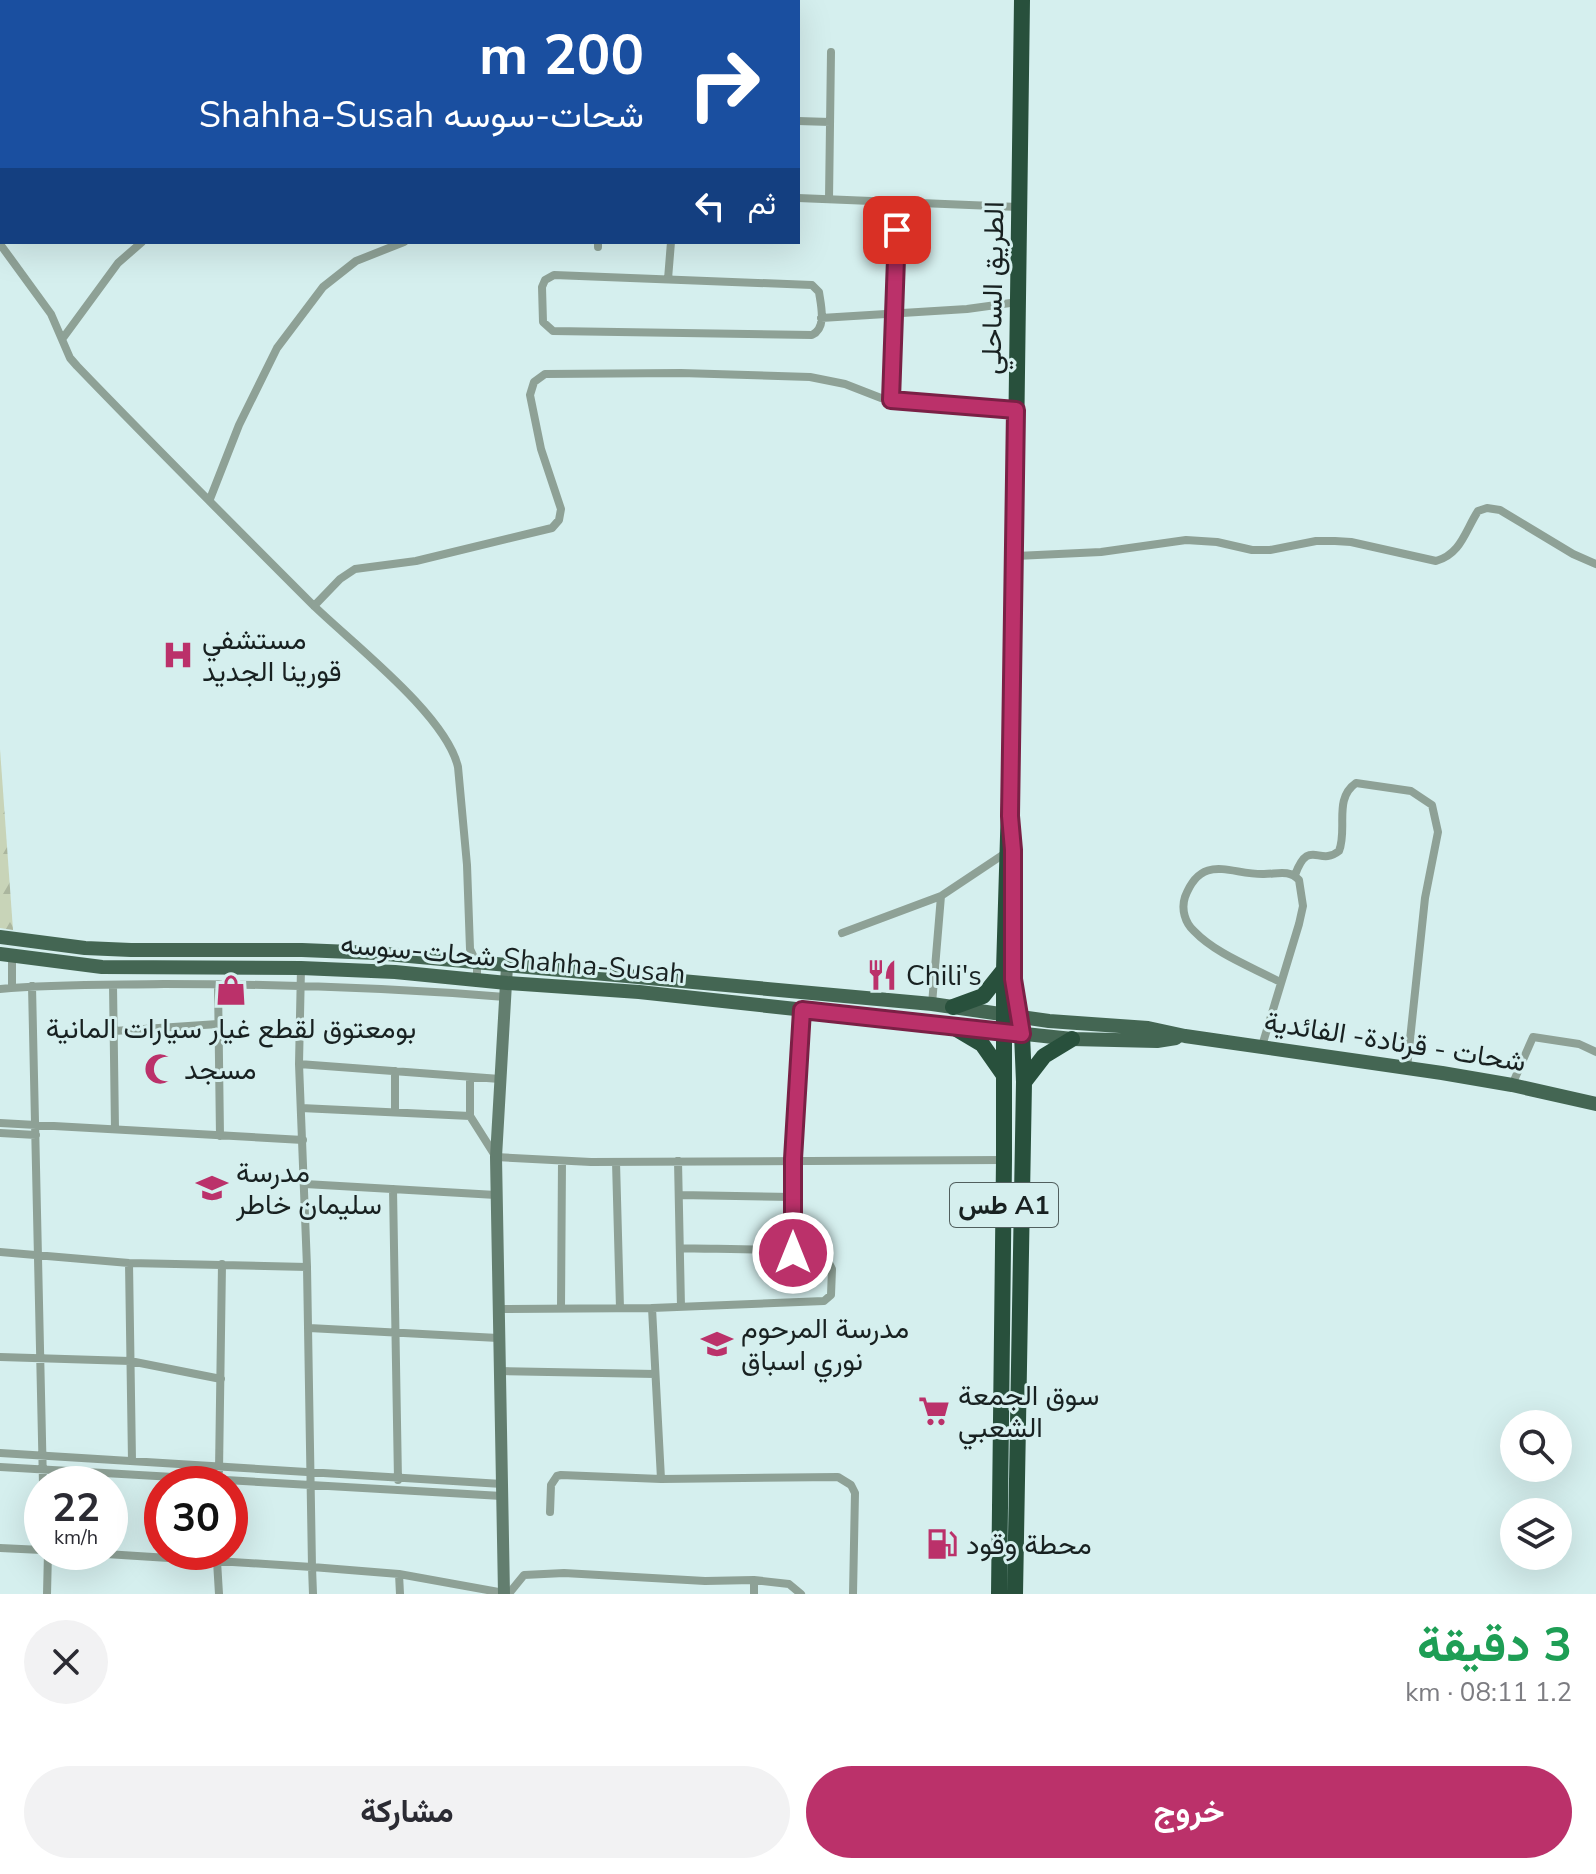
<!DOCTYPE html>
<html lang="ar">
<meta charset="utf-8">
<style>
:root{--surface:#fff;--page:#f2f2f3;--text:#2b2b33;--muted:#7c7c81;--accent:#bb316a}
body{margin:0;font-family:"Nunito Sans",Vazirmatn,sans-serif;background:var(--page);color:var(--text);direction:rtl;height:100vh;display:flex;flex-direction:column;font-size:30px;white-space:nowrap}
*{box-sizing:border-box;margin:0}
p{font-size:26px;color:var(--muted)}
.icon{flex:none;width:44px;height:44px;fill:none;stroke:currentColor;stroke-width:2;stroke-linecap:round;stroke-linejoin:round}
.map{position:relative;height:1594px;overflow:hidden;direction:ltr}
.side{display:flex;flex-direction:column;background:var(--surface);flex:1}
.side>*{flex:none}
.top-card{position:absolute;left:0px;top:0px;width:800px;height:244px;box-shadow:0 8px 32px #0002;direction:rtl;background:#1a4fa0;color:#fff;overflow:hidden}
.buttons{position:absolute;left:1500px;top:1410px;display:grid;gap:16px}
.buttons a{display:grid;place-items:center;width:72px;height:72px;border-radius:50%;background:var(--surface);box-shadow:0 8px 32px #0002;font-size:40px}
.speed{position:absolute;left:24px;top:1466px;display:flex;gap:16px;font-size:40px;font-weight:700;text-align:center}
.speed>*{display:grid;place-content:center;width:104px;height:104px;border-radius:50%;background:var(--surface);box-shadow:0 8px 32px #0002;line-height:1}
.speed small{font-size:20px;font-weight:400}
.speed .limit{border:12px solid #d22;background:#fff;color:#111}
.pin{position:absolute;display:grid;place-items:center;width:68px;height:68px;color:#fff;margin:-34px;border-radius:16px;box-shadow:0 4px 12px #0006}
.me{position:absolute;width:88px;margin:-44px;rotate:0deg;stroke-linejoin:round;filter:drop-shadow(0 0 6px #0008)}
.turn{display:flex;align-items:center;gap:28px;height:168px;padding:0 24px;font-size:36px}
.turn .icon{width:104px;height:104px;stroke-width:2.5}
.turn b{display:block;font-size:56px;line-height:68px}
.then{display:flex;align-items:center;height:76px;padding:0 24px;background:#0003;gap:16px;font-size:30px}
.round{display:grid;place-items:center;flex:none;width:84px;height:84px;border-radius:42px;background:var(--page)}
.headline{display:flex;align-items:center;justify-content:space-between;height:136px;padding:0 24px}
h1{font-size:48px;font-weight:700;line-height:60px;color:#1e9e55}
.action{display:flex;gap:16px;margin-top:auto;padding:16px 24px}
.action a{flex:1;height:92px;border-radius:48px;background:var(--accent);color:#fff;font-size:32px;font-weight:700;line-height:92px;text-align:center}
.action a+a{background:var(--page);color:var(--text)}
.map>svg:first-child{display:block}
</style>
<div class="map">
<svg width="1596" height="1594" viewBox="0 0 1596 1594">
<defs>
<pattern id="forest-firs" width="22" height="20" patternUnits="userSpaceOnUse" patternTransform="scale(2)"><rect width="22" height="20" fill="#c8d4b8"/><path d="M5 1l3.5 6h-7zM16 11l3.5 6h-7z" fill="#abb69e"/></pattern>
</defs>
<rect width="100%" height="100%" fill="#d5efee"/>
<path fill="url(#forest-firs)" d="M0 749 13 930 0 928Z"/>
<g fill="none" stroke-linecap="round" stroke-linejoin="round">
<path stroke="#8ea196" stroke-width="8" d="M798 121 830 122
M798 198 1019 207
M829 199 831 52
M0 244 51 314 70 358 77 366C155 447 234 526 313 605 353 644 446 715 458 767L467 865 470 949 477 964V979
M598 247V242
M554 275 812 285 819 292C821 306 827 328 812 335L553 331 543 322 542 287 545 280Z
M668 279 671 242
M821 318 967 309 1018 302
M63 338 118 263 142 242
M891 400 898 202
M210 499 239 425 277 348 323 287 356 261 404 242
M1015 556 1101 552 1186 540 1217 542 1252 550H1270L1316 541H1335L1351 542 1436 561C1461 554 1465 531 1478 511L1487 508 1500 510 1573 554 1596 564
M314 606 340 579 355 569 416 561 552 528 559 520 561 509 541 449 530 395 534 382 545 374 681 373 810 377 845 384 881 398 902 402 1016 410
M1295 875C1309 837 1319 867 1339 851 1348 829 1333 799 1356 783L1411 791 1432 805 1438 832 1425 898 1407 1068
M941 896 1007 852
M842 933 941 896 932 1004
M12 956V988
M218 984 220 1136
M113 985 115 1129
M32 986 43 1484
M0 989C55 984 109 985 164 984 278 984 392 988 505 997
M114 1031 218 1024
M1262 1046 1299 924 1303 906 1299 880C1289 869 1277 874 1264 874 1231 875 1202 852 1185 897 1181 909 1185 923 1194 931 1216 954 1252 967 1280 982
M299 1064 500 1079
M470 1077V1116L496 1157 591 1162 1003 1160
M1512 1085 1533 1037 1579 1044 1596 1052
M301 1108 470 1116
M395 1112V1071
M0 1123 303 1140
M0 1133 36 1135
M678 1161 681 1307
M616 1162 620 1308
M305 1184 496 1195
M393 1189 398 1480
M679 1195 793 1197
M0 1252 129 1263 307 1267
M793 1253V1159L802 1010
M129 1263 132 1461
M561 1308 562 1161
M652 1308 661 1479
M497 1309 652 1308 824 1301 831 1295 832 1269 827 1259C794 1246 718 1250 680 1248
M309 1328 498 1338
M0 1357 130 1361 221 1379
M499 1371 655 1374
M0 1453 502 1484
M0 1467 502 1496
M219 1471 222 1264
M550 1512 551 1485 557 1476 561 1475 661 1479 838 1477 851 1485 855 1493 853 1594
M0 1548 42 1550
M74 1552 312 1567 307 1267 299 1064 301 968
M217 1561 219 1594
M399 1574 400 1594
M47 1594 48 1552
M313 1594 312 1567 399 1574 504 1593 511 1591 524 1575 564 1573 705 1581 754 1580 789 1584 801 1594
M754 1594V1580"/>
<path stroke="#637e6f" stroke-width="12" d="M504 1594 496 1157 507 966"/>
<path stroke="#446653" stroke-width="14" d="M0 937 85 948 131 950H302L376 953 932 1004 1049 1021 1148 1028 1185 1036 1442 1073 1512 1085 1596 1104
M0 954 102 967 301 968 395 972 507 983 639 992 1072 1039 1157 1041 1176 1038"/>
<path stroke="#28503c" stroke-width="16" d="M1013 970 1022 1034 1024 1082 1015 1594
M953 1007 983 996 1003 971
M950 1025 982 1044 1003 1074
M1024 1082 1044 1056 1072 1039
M999 1594 1004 1160V970L1013 670 1022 0"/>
</g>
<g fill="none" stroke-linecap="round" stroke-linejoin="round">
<defs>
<path id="route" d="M793 1253V1159L802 1010 1022 1034 1013 979V850L1010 816 1016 410 891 400 897 230"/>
</defs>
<use href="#route" stroke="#7a2045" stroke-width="20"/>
<use href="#route" stroke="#bb316a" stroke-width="14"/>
</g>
<defs>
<symbol id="hospital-bare" viewBox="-9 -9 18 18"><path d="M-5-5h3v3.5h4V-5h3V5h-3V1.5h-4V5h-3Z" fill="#bb316a" stroke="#d5efee" stroke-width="2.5" paint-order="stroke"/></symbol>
<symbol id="restaurant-bare" viewBox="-9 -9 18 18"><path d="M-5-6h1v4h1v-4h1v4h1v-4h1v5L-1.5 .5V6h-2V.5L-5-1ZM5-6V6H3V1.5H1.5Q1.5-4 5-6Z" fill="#bb316a" stroke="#d5efee" stroke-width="2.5" paint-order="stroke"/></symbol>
<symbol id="shop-bare" viewBox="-9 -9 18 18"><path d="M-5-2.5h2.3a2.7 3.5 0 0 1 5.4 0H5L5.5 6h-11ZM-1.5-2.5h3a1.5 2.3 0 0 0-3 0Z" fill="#bb316a" stroke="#d5efee" stroke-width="2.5" paint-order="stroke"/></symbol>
<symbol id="mosque-bare" viewBox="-9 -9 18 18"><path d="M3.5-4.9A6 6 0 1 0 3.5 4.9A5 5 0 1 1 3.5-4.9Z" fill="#bb316a" stroke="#d5efee" stroke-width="2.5" paint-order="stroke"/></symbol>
<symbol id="school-bare" viewBox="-9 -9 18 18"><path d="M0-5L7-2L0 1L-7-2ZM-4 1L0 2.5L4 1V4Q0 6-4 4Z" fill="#bb316a" stroke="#d5efee" stroke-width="2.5" paint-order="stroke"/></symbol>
<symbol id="supermarket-bare" viewBox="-9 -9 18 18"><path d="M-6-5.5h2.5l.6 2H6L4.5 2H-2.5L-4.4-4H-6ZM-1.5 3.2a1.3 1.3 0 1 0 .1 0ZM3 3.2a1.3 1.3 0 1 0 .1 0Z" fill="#bb316a" stroke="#d5efee" stroke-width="2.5" paint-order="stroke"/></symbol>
<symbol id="fuel-bare" viewBox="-9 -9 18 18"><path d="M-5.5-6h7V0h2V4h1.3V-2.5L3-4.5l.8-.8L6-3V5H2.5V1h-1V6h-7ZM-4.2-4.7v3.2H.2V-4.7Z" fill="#bb316a" stroke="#d5efee" stroke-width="2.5" paint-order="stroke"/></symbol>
</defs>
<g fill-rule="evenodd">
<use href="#hospital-bare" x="156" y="633" width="44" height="44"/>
<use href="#restaurant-bare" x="860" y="953" width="44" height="44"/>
<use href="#shop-bare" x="209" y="968" width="44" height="44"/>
<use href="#mosque-bare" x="138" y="1047" width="44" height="44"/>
<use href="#school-bare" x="190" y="1166" width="44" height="44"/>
<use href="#school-bare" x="695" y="1322" width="44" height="44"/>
<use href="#supermarket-bare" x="912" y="1389" width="44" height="44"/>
<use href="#fuel-bare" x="920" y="1522" width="44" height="44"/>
</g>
<g text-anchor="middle" stroke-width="6" stroke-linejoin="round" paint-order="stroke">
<rect fill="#d5efee" stroke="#515f5e" stroke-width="2" x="950" y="1183" width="108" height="44" rx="6"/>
<g font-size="26" font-weight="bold" fill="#182121">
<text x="1004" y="1214">طس A1</text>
</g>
<g font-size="28" fill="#182121" stroke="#d5efee">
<text transform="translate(992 288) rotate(-89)" y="10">الطريق الساحلي</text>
<text transform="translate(513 958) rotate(5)" y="10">شحات-سوسه Shahha-Susah</text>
<text transform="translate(1395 1041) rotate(9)" y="10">شحات - قرنادة- الفائدية</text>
</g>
<g font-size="28" fill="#182121" stroke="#d5efee" text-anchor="start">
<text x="202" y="649">مستشفي<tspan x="202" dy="32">قورينا الجديد</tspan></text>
<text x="906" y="985">Chili's</text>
<text x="231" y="1038" text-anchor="middle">بومعتوق لقطع غيار سيارات المانية</text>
<text x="184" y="1079">مسجد</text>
<text x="236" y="1182">مدرسة<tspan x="236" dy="32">سليمان خاطر</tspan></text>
<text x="741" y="1338">مدرسة المرحوم<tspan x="741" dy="32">نوري اسباق</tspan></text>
<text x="958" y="1405">سوق الجمعة<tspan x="958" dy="32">الشعبي</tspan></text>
<text x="966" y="1554">محطة وقود</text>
</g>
</g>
</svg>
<div class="buttons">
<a><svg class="icon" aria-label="search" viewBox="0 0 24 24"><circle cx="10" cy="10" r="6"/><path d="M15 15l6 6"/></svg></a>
<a><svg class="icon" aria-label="layers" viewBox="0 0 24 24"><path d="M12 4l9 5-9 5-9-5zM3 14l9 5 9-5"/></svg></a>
</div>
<div class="speed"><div>22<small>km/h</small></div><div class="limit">30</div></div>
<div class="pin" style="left:897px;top:230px;background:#d93025"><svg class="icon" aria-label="arrive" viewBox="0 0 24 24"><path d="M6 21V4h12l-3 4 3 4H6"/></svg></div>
<svg class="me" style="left:793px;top:1253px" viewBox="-20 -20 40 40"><circle r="17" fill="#bb316a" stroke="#fff" stroke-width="3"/><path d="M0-11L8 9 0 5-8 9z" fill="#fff"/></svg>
<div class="top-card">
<div class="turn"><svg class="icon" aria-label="right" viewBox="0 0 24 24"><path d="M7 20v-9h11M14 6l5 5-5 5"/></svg><div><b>200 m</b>شحات-سوسه Shahha-Susah</div></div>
<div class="then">ثم<svg class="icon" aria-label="left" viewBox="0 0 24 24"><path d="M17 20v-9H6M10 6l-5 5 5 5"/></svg></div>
</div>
</div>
<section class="side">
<div class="headline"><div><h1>3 دقيقة</h1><p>1.2 km · 08:11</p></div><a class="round"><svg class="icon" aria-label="close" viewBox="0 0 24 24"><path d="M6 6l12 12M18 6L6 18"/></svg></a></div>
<div class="action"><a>خروج</a><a>مشاركة</a></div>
</section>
